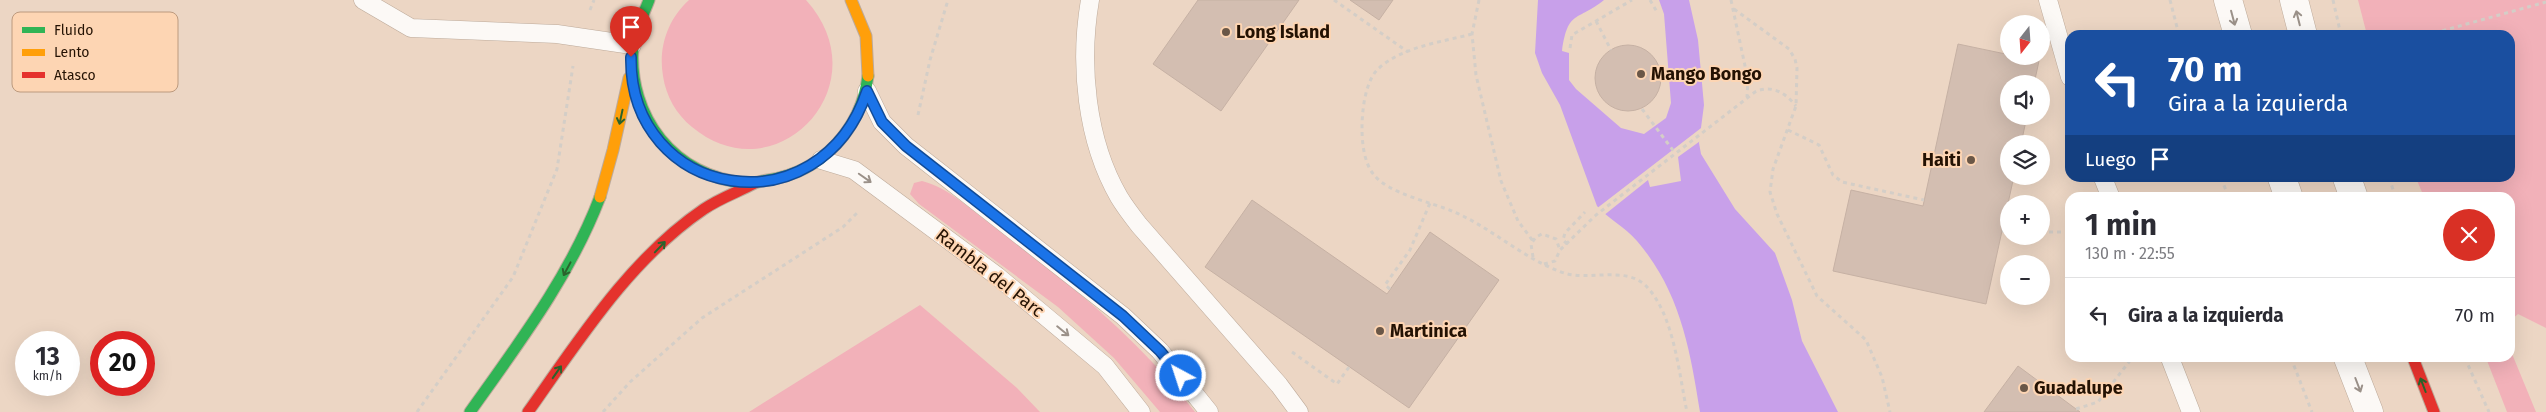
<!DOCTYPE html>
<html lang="es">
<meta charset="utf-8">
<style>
:root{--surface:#fff;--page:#f2f2f3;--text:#2b2b33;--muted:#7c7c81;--line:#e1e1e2}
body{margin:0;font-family:"Fira Sans",sans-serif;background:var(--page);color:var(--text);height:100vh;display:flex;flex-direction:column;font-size:19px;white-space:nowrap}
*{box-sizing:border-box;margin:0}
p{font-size:16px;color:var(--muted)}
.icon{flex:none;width:28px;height:28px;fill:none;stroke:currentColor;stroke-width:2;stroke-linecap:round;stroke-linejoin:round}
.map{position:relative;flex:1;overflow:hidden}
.sheet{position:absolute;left:2065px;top:192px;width:450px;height:170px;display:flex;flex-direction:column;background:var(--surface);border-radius:15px;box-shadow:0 5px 20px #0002}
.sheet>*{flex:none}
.banner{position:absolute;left:2065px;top:30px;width:450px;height:152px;border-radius:15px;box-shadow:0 5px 20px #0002;background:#1a4fa0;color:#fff;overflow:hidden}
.needle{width:32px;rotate:197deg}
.controls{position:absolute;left:2000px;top:15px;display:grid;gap:10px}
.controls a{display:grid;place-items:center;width:50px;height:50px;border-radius:50%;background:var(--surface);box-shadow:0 5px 20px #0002;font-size:25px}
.speed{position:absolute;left:15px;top:331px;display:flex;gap:10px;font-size:25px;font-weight:700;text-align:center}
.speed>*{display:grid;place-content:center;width:65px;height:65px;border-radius:50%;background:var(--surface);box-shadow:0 5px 20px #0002;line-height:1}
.speed small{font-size:12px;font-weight:400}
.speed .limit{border:8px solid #d22;background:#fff;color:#111}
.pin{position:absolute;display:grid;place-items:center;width:42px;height:42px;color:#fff;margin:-51px -21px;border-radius:50% 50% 50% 0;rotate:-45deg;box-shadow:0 0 5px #0007}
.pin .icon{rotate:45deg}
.me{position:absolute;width:55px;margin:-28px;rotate:320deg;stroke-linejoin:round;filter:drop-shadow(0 0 4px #0008)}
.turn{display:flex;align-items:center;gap:18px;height:105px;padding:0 20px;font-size:22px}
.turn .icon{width:65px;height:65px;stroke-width:2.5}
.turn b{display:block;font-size:35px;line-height:42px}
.then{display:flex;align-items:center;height:48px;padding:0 20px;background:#0003;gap:10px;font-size:19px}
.round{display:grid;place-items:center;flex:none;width:52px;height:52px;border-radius:26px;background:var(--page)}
.summary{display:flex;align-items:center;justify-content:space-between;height:85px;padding:0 20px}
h1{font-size:30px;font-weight:700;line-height:38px}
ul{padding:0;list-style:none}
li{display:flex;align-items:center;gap:15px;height:75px;padding:0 20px;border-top:1px solid var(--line)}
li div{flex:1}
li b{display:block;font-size:19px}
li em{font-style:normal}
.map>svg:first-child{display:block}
</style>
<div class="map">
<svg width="2546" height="412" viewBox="0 0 2546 412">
<rect width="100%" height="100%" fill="#ecd6c4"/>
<path fill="#f2b1b9" d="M689 0H806C883 85 776 197 692 127 676 114 666 96 663 76 658 47 668 19 689 0Z
M2358 0H2546V328L2518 314 2510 321V198L2424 197 2416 178H2510V35H2367Z
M922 181C949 188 970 209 992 225 1066 280 1138 338 1195 412H1160L1114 358 1058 307 919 204 910 194 914 183Z
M920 305 1017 388 1040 412H749Z
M2510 349 2536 412H2507L2486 358H2510Z"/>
<path fill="#c8a0ea" d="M1538 0H1604C1577 22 1568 9 1562 51L1569 53V80L1576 89 1621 128 1644 134 1666 118 1671 103 1664 14 1659 0H1689L1698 40 1704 105 1699 143 1701 154 1735 209 1775 253 1792 300 1802 341 1838 412H1700C1690 349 1680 291 1637 241 1624 226 1608 219 1597 206L1560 105 1542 73 1535 53Z"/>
<path fill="#ecd6c4" d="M1705 125 1703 139 1678 157 1681 181 1650 187 1648 180 1603 216 1596 209Z"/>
<path fill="#d3beb1" stroke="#c6b1a4" d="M1198 0H1299L1221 111 1153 64Z
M1350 0H1393L1379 20Z
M1958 44 2039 61 2034 84H2009V116H2027L2021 144H2009V176H2014L1986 304 1833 271 1851 190 1923 206Z
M1595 78a33 33 0 1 1 66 0a33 33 0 1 1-66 0Z
M1252 200 1387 294 1430 232 1499 280 1409 408 1205 267Z
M2018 366 2076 409 2080 412H1984Z"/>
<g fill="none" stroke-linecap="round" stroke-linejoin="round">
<defs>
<path id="lane" d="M363 0 411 28 557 34 632 45
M1090 0C1079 64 1086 140 1119 197 1125 207 1132 216 1139 225L1279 385 1299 412
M2048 0 2070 77
M867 91 882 122 906 146 1123 316 1160 351 1209 412
M821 160 854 170 997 276 1105 366 1141 412
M2103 178 2111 198
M2170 358 2191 412"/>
<path id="street" d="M2228 0 2238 35
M2294 0 2303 35
M2282 178 2289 198
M2347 178 2354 198
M2348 358 2369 412"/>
<path id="fast" d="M649 0C644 14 634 32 633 47 628 117 674 177 746 183 753 184 761 181 768 180 822 172 861 129 868 76
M470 412C519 343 570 276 600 197"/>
<path id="slow" d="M851 0 866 36 868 76
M600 197 613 150 629 78"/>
<path id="jam" d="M2413 358 2434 412
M528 412C579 340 630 259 704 209 720 198 738 192 755 183"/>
</defs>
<use href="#lane" stroke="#bdaa9a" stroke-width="19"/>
<use href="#street" stroke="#bdaa9a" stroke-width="29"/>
<use href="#fast" stroke="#bdaa9a" stroke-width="13"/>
<use href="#slow" stroke="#bdaa9a" stroke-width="13"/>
<use href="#jam" stroke="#bdaa9a" stroke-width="13"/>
<path stroke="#d4cec7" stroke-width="3" stroke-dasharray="4 4" stroke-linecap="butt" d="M1334 0 1408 52
M1479 0 1472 34 1476 75 1501 181 1518 221 1533 241
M1650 0 1657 12
M1731 0 1748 80 1747 97
M2170 0 2179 35
M2333 0 2341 35
M1734 9 1789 49 1795 59 1797 68 1796 106 1773 169 1770 192 1777 214 1817 296 1866 340 1882 377 1890 412
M590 10 594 0
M1596 21 1611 50
M1472 34C1442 42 1400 47 1377 70 1365 83 1362 111 1362 128 1362 143 1364 163 1374 175 1388 193 1430 202 1452 211 1491 227 1523 259 1564 273 1589 281 1624 266 1645 285 1674 313 1679 374 1687 412
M2427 35 2546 2
M1570 48 1572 35 1632 0
M1642 109 1675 153
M918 115 930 60 948 0
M1788 130 1819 145 1833 175 1842 182 1924 200
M2221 178 2229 198
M2389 178 2396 198
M2002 231H2009
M2041 232H2070
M1567 244 1563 240 1565 233 1585 212
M1533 257 1531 244 1536 237 1542 234 1556 239 1560 250
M1544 264 1555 261 1560 250 1596 215 1755 92C1771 84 1786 93 1796 106
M1390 289 1385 285 1410 250 1430 203
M1292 352 1337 384 1349 367
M2291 358 2312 412
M2465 358 2489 412
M2076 409 2098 402 2132 358
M417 412 513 277 557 169 573 66
M603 412 630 382 702 318 843 227 859 211"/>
<use href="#lane" stroke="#fcf9f6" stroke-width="18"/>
<use href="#street" stroke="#fcf9f6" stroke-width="28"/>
<use href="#fast" stroke="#30b455" stroke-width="11"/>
<use href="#slow" stroke="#ff9f0a" stroke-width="11"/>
<use href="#jam" stroke="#e5322d" stroke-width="11"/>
</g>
<defs><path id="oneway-shaft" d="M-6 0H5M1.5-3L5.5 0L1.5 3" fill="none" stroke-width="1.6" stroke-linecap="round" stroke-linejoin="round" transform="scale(1.25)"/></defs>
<g stroke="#9b9189">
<use href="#oneway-shaft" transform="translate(2233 18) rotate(75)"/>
<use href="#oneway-shaft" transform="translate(2298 18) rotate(-104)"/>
<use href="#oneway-shaft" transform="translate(865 178) rotate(35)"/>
<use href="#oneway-shaft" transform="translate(1063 331) rotate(39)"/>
<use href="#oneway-shaft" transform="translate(2358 385) rotate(69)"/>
</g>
<g stroke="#2a632c">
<use href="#oneway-shaft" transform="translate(621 117) rotate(102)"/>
<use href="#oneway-shaft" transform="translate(660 247) rotate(-46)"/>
<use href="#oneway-shaft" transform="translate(567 269) rotate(118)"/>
<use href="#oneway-shaft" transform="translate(557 372) rotate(-55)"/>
<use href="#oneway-shaft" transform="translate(2423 385) rotate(-111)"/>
</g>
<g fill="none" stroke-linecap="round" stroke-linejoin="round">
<defs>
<path id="route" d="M631 57C629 200 820 232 867 91L882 122 906 146 1123 316 1160 351 1181 376"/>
</defs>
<use href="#route" stroke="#114b97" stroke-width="12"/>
<use href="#route" stroke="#1a73e8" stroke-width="9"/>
</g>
<g fill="#6a5747" stroke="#fdd5b3" stroke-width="2">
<circle cx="1226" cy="32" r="5"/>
<circle cx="1641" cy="74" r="5"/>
<circle cx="1971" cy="160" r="5"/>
<circle cx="1380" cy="331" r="5"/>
<circle cx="2024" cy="388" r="5"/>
</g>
<g text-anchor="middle" stroke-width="4" stroke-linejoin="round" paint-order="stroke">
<g font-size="18" font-weight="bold" fill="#241203" stroke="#fdd5b3" text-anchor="start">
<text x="1236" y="38">Long Island</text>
<text x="1651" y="80">Mango Bongo</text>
<text x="1961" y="166" text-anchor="end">Haiti</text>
<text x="1390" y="337">Martinica</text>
<text x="2034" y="394">Guadalupe</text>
</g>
<g font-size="18" fill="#241203" stroke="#fdd5b3">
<text transform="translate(990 273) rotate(38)" y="6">Rambla del Parc</text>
</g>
</g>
<rect x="12" y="12" width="166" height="80" rx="8" fill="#fdd5b3" stroke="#bc9a7e" stroke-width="1"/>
<rect x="22" y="27" width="23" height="6" fill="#30b455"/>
<rect x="22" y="49" width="23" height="7" fill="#ff9f0a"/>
<rect x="22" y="72" width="23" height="6" fill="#e5322d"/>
<g font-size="14" fill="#241203">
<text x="54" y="35">Fluido</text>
<text x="54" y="57">Lento</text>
<text x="54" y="80">Atasco</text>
</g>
</svg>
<div class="controls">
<a><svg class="needle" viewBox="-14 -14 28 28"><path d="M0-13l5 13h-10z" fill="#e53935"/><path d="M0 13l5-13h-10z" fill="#7c7c81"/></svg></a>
<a><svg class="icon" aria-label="sound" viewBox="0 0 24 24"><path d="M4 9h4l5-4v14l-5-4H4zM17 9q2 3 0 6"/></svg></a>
<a><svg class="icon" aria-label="layers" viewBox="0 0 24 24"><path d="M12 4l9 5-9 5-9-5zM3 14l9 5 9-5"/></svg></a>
<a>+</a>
<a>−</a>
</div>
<div class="speed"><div>13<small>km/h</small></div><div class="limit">20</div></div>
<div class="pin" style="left:631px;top:57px;background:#d93025"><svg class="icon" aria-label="arrive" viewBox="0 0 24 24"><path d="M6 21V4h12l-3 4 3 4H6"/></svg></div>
<svg class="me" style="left:1181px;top:376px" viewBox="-20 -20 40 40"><circle r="17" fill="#1a73e8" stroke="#fff" stroke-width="3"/><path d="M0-11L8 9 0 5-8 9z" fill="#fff"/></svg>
<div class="banner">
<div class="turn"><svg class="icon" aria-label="left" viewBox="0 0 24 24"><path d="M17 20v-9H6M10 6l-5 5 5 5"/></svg><div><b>70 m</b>Gira a la izquierda</div></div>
<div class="then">Luego<svg class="icon" aria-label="arrive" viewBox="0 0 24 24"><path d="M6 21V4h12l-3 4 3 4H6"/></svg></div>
</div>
<section class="sheet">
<div class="summary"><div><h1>1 min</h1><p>130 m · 22:55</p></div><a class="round" style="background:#d93025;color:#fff"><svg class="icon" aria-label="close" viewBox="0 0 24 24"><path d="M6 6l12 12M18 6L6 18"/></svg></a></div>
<ul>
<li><svg class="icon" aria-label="left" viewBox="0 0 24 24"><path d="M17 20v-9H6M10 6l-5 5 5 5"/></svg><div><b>Gira a la izquierda</b></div><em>70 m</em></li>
</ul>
</section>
</div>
